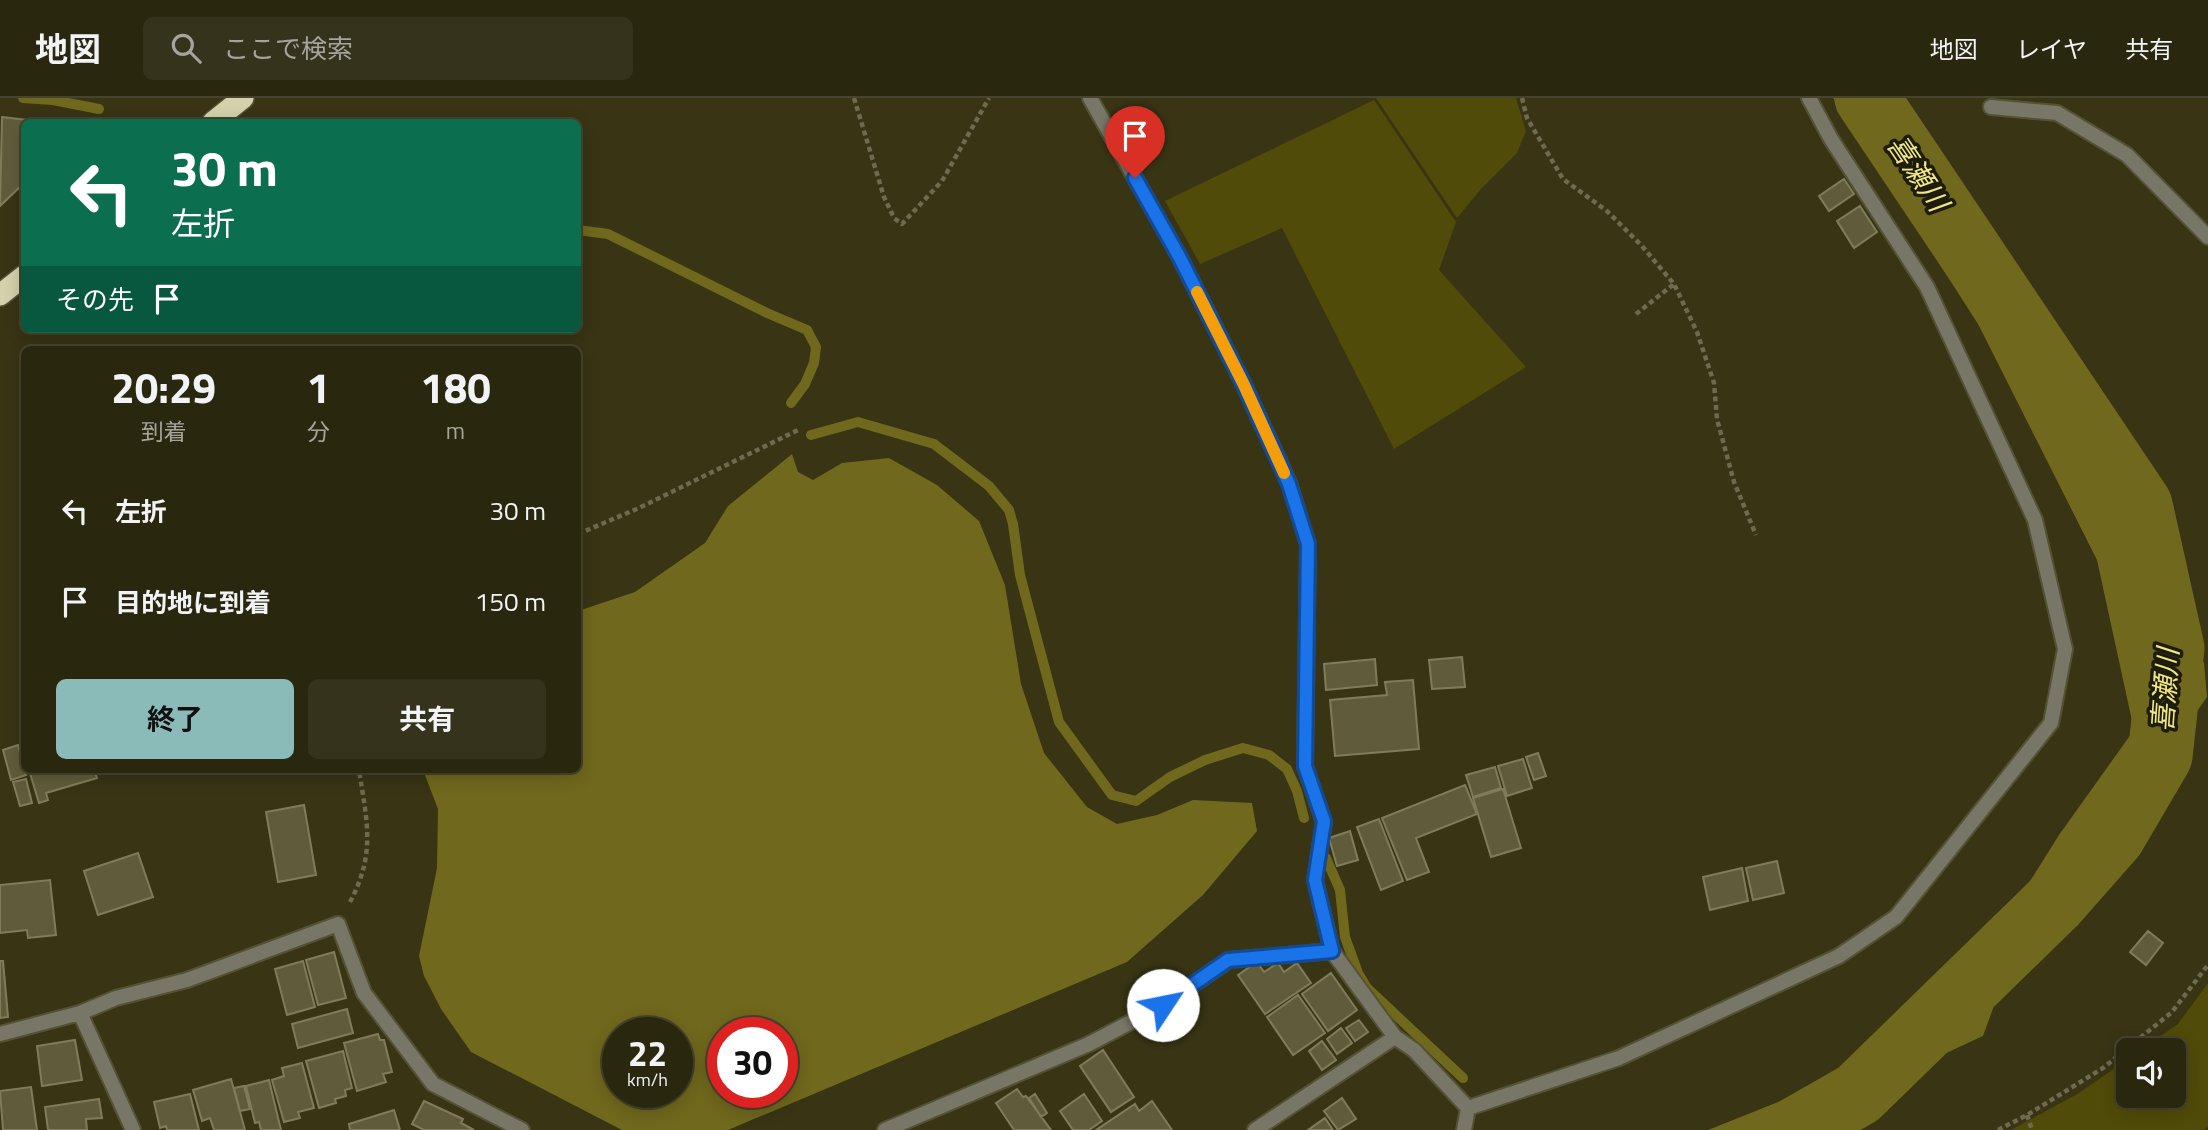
<!DOCTYPE html>
<html lang="ja">
<meta charset="utf-8">
<style>
:root{--surface:#2a270f;--page:#36331d;--text:#f1f3f6;--muted:#a5a59e;--line:#46442f;--accent:#8bbbb9}
body{margin:0;font-family:"Titillium Web","Noto Sans JP",sans-serif;background:var(--page);color:var(--text);height:100vh;display:flex;flex-direction:column;font-size:26px;white-space:nowrap}
*{box-sizing:border-box;margin:0}
p{font-size:23px;color:var(--muted)}
.icon{flex:none;width:38px;height:38px;fill:none;stroke:currentColor;stroke-width:2;stroke-linecap:round;stroke-linejoin:round}
.map{position:relative;flex:1;overflow:hidden}
.panel{position:absolute;left:21px;top:248px;width:560px;height:427px;display:flex;flex-direction:column;background:var(--surface);border-radius:10px;box-shadow:0 4px 18px #0003,0 0 0 2px var(--line)}
.panel>*{flex:none}
.banner{position:absolute;left:21px;top:21px;width:560px;height:214px;border-radius:10px;box-shadow:0 4px 18px #0003,0 0 0 2px var(--line);background:#0b6e4f;color:#fff;overflow:hidden}
.controls{position:absolute;left:2116px;top:940px;display:grid;gap:14px}
.controls a{display:grid;place-items:center;width:70px;height:70px;border-radius:10px;background:var(--surface);box-shadow:0 4px 18px #0003,0 0 0 2px var(--line);font-size:35px}
.speed{position:absolute;left:602px;top:919px;display:flex;gap:14px;font-size:35px;font-weight:700;text-align:center}
.speed>*{display:grid;place-content:center;width:91px;height:91px;border-radius:50%;background:var(--surface);box-shadow:0 4px 18px #0003,0 0 0 2px var(--line);line-height:1}
.speed small{font-size:18px;font-weight:400}
.speed .limit{border:10px solid #d22;background:#fff;color:#111}
.pin{position:absolute;display:grid;place-items:center;width:60px;height:60px;color:#fff;margin:-72px -30px;border-radius:50% 50% 50% 0;rotate:-45deg;box-shadow:0 0 7px #0007}
.pin .icon{rotate:45deg}
.me{position:absolute;width:77px;margin:-38px;rotate:56deg;stroke-linejoin:round;filter:drop-shadow(0 0 5px #0008)}
.turn{display:flex;align-items:center;gap:24px;height:147px;padding:0 35px;font-size:32px}
.turn .icon{width:91px;height:91px;stroke-width:2.5}
.turn b{display:block;font-size:49px;line-height:60px}
.then{display:flex;align-items:center;height:66px;padding:0 35px;background:#0003;gap:14px;font-size:26px}
.eta{display:flex;justify-content:space-evenly;align-items:center;height:119px;text-align:center}
.eta b{font-size:42px;font-weight:700;line-height:49px}
.primary-button{display:flex;gap:14px;margin-top:auto;padding:14px 35px}
.primary-button a{flex:1;height:80px;border-radius:10px;background:var(--accent);color:#111;font-size:28px;font-weight:700;line-height:80px;text-align:center}
.primary-button a+a{background:var(--page);color:var(--text)}
ul{padding:0;list-style:none}
li{display:flex;align-items:center;gap:21px;height:91px;padding:0 35px}
li div{flex:1}
li b{display:block;font-size:26px}
li em{font-style:normal}
header{display:flex;align-items:center;gap:42px;box-sizing:border-box;height:98px;padding:0 35px;background:var(--surface);border-bottom:2px solid var(--line)}
header strong{font-size:33px}
nav{display:flex;gap:38px;margin-inline-start:auto;font-size:24px}
.search{width:490px;height:63px;background:var(--page);display:flex;align-items:center;gap:18px;box-sizing:border-box;padding:0 24px;border-radius:10px;color:var(--muted);font-size:26px}
.map>svg:first-child{display:block}
</style>
<header>
<strong>地図</strong>
<div class="search"><svg class="icon" aria-label="search" viewBox="0 0 24 24"><circle cx="10" cy="10" r="6"/><path d="M15 15l6 6"/></svg>ここで検索</div>
<nav><a>地図</a><a>レイヤ</a><a>共有</a></nav>
</header>
<div class="map">
<svg width="2208" height="1032" viewBox="0 0 2208 1032">
<rect width="100%" height="100%" fill="#383414"/>
<path fill="#514b09" d="M1376 0H1516L1526 33 1517 55 1481 91 1457 120Z
M1374 2 1456 124 1439 172 1526 269 1394 351 1282 130 1200 166 1165 103Z
M2208 885V1029L2204 1032H2011L2079 995 2128 961V998H2174V952H2140L2178 926Z"/>
<path fill="#70681c" fill-rule="evenodd" d="M1833 0H1899L1935 69 1968 150 2140 407 2158 489 2204 565 2207 599 2102 750 2019 839 1983 938 1858 996 1792 1032H1708L1961 931 2003 826 2059 737 2134 632 2097 462 1978 226Z
M792 356 798 374 813 382 842 365 889 360 937 387 979 423 1005 487 1021 586 1044 655 1087 709 1117 726 1157 717 1193 702 1252 705 1257 733 1203 797 1127 864 728 1032H622L471 954 441 911 424 878 419 858 437 770 438 711 423 672H578V513L635 494 705 445 728 408ZM618 934H677V994H618ZM723 934H782V994H723Z"/>
<g fill="none" stroke-linecap="round" stroke-linejoin="round">
<path stroke="#70681c" stroke-width="10" d="M23 0 53 2 99 11
M578 132 608 136 767 215 807 232 816 249 814 265 805 286 791 305
M811 337 858 324 934 346 989 388 1009 412 1013 426 1020 477 1059 624 1112 697 1136 703 1170 679 1205 662 1243 650 1269 657 1287 671 1297 693 1304 720
M1326 760 1340 792 1345 839 1358 875 1367 890 1463 980"/>
<path stroke="#70681c" stroke-width="65" d="M1795 1032 1858 996 2054 805 2113 738 2160 658 2172 550 2140 407 1867 0"/>
</g>
<path fill="#605c3b" stroke="#807c5a" stroke-width="2" d="M2 19 45 24H24V85L0 108Z
M1844 81 1854 96 1829 113 1819 98Z
M1860 108 1877 134 1854 150 1837 123Z
M1462 559 1465 589 1432 591 1429 562Z
M1375 561 1377 587 1326 592 1324 566Z
M1413 582 1419 651 1335 658 1330 602 1387 597 1385 584Z
M18 647 26 677 11 682 3 652Z
M1538 655 1546 678 1534 682 1526 659Z
M1523 661 1532 690 1507 698 1498 668Z
M1495 669 1501 690 1473 699 1466 677Z
M29 672H94L97 680 46 695 48 702 39 705Z
M26 681 32 705 20 708 13 684Z
M1465 687 1477 716 1416 740 1429 774 1407 782 1382 720Z
M1503 691 1521 750 1491 759 1473 700Z
M304 707 316 777 278 784 266 714Z
M1379 721 1403 783 1381 792 1357 729Z
M1350 733 1358 762 1337 768 1329 740Z
M138 755 153 799 98 817 84 773Z
M1777 763 1784 795 1753 802 1746 770Z
M1742 770 1748 803 1710 812 1703 779Z
M50 782 56 837 28 840 27 832 0 835V787Z
M2148 833 2163 845 2146 867 2130 854Z
M334 854 346 900 318 907 306 862Z
M0 863H3L8 919 0 920Z
M303 863 315 909 287 917 275 871Z
M1257 864 1264 874 1278 865 1284 874 1297 865 1311 885 1265 916 1238 877Z
M1331 875 1357 912 1328 933 1302 896Z
M1298 897 1325 935 1293 957 1267 919Z
M347 911 353 935 298 950 292 926Z
M1359 922 1368 934 1355 943 1346 930Z
M1341 930 1352 945 1337 956 1327 941Z
M378 936 380 942H384L392 974 383 976 386 984 357 993 344 945Z
M75 942 82 982 42 988 37 948Z
M1322 943 1336 962 1322 972 1309 953Z
M1103 952 1134 999 1111 1014 1080 968Z
M343 953 352 990 345 992 346 998 335 1001 336 1005 319 1010 306 963Z
M302 965 314 1010 298 1014 300 1020 284 1024 272 982 284 978 282 970Z
M231 981 245 1032H214L210 1020 202 1023 193 992Z
M269 982 281 1032H261L259 1024 255 1025 246 988Z
M244 988 250 1011 240 1013 234 990Z
M31 989 37 1032H3L0 993Z
M1017 991 1023 999 1026 998 1051 1032H1014L996 1005Z
M190 996 199 1032H167L166 1028 160 1030 154 1004Z
M1035 996 1047 1015 1041 1019 1029 1000Z
M1084 996 1102 1023 1089 1032H1073L1060 1013Z
M1342 1000 1356 1021 1338 1032 1324 1013Z
M99 1001 102 1020 86 1021 87 1032H48L45 1009Z
M424 1003 463 1021 461 1025 474 1032H424L412 1026Z
M1152 1003 1172 1032H1096L1135 1006 1139 1013Z
M394 1012 400 1032H350L349 1026Z
M1325 1020 1333 1032H1308Z"/>
<g fill="none" stroke-linecap="round" stroke-linejoin="round">
<defs>
<path id="street" d="M1090 0 1180 160 1244 287 1289 385 1308 446 1305 668 1324 724 1315 782 1332 853 1395 939 1414 952 1468 1010
M1991 9 2057 15 2127 57 2208 139
M80 915 133 1032
M0 936 80 915 116 900 187 882 338 826 364 895 433 986 522 1032
M1468 1010 1619 960 1839 858 1896 819 2051 625 2065 551 2035 422 1927 189 1831 41 1809 0
M885 1032 1089 946 1163 907 1229 862 1332 853
M1255 1032 1395 939
M1464 1032 1468 1010"/>
<path id="highway" d="M213 24 243 0
M0 197 24 178"/>
</defs>
<use href="#street" stroke="#555234" stroke-width="18"/>
<use href="#highway" stroke="#555234" stroke-width="24"/>
<path stroke="#6d6a4f" stroke-width="4.5" stroke-dasharray="5 3.5" stroke-linecap="butt" d="M854 0 884 99 894 120 902 126 942 83 989 0
M1522 0 1527 20 1563 81 1607 113 1642 148 1674 186 1697 234 1714 285 1717 321 1734 384 1756 437
M1636 216 1674 186
M578 436 639 410 798 332
M350 804C376 755 367 724 359 672
M2027 1017 2032 1032
M1998 1032 2027 1017 2103 970 2172 914 2208 867"/>
<use href="#street" stroke="#777667" stroke-width="14"/>
<use href="#highway" stroke="#d4d1ac" stroke-width="21"/>
</g>
<g fill="none" stroke-linecap="round" stroke-linejoin="round">
<defs>
<path id="route" d="M1135 80 1180 160 1244 287 1289 386 1308 446 1305 668 1324 723 1315 782 1332 853 1228 862 1163 907"/>
</defs>
<use href="#route" stroke="#114b97" stroke-width="18"/>
<use href="#route" stroke="#1a73e8" stroke-width="12"/>
<path stroke="#f59e0b" stroke-width="12" d="M1197 194 1244 287 1284 375"/>
</g>
<g text-anchor="middle" stroke-width="7" stroke-linejoin="round" paint-order="stroke">
<g font-size="28" font-style="italic" fill="#f2e881" stroke="#1d1c0e">
<text transform="translate(1918 75) rotate(56)" y="10">喜瀬川</text>
<text transform="translate(2165 592) rotate(-86)" y="10">喜瀬川</text>
</g>
</g>
</svg>
<div class="controls">
<a><svg class="icon" aria-label="sound" viewBox="0 0 24 24"><path d="M4 9h4l5-4v14l-5-4H4zM17 9q2 3 0 6"/></svg></a>
</div>
<div class="speed"><div>22<small>km/h</small></div><div class="limit">30</div></div>
<div class="pin" style="left:1135px;top:80px;background:#d93025"><svg class="icon" aria-label="arrive" viewBox="0 0 24 24"><path d="M6 21V4h12l-3 4 3 4H6"/></svg></div>
<svg class="me" style="left:1163px;top:907px" viewBox="-20 -20 40 40"><circle r="19" fill="#fff"/><path d="M0-13L10 11 0 6-10 11z" fill="#1a73e8"/></svg>
<div class="banner">
<div class="turn"><svg class="icon" aria-label="left" viewBox="0 0 24 24"><path d="M17 20v-9H6M10 6l-5 5 5 5"/></svg><div><b>30 m</b>左折</div></div>
<div class="then">その先<svg class="icon" aria-label="arrive" viewBox="0 0 24 24"><path d="M6 21V4h12l-3 4 3 4H6"/></svg></div>
</div>
<section class="panel">
<div class="eta">
<div><b>20:29</b><p>到着</p></div>
<div><b>1</b><p>分</p></div>
<div><b>180</b><p>m</p></div>
</div>
<ul>
<li><svg class="icon" aria-label="left" viewBox="0 0 24 24"><path d="M17 20v-9H6M10 6l-5 5 5 5"/></svg><div><b>左折</b></div><em>30 m</em></li>
<li><svg class="icon" aria-label="arrive" viewBox="0 0 24 24"><path d="M6 21V4h12l-3 4 3 4H6"/></svg><div><b>目的地に到着</b></div><em>150 m</em></li>
</ul>
<div class="primary-button"><a>終了</a><a>共有</a></div>
</section>
</div>
